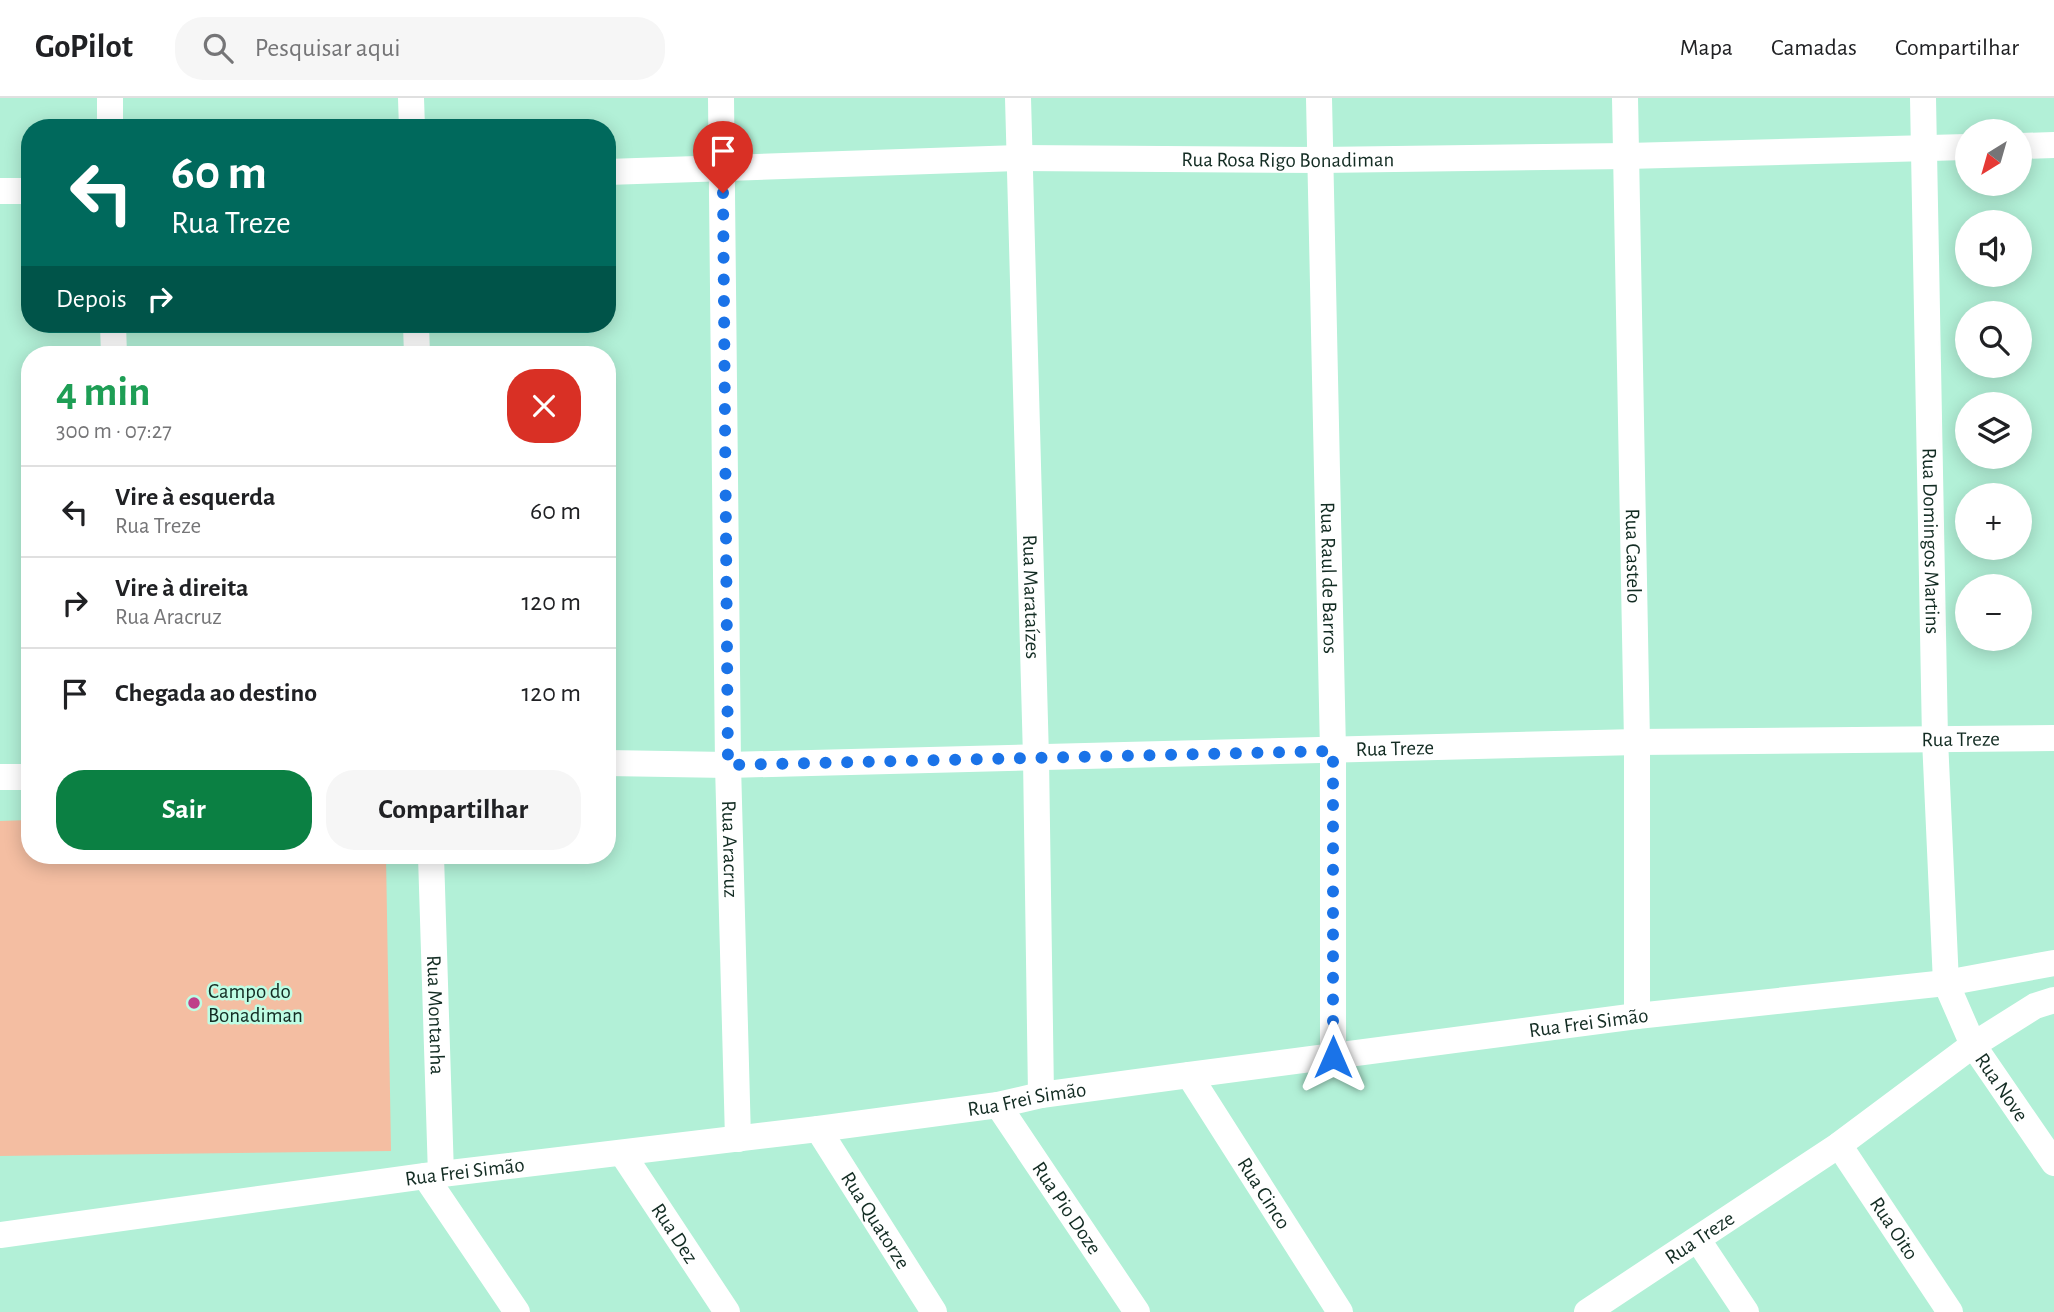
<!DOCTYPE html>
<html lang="pt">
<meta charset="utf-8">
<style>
:root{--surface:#fff;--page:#f6f6f6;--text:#202124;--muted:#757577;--line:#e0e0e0;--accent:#0b8043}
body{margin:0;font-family:"Alegreya Sans",sans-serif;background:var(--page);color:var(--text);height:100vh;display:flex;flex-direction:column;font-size:26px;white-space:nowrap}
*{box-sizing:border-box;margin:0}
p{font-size:23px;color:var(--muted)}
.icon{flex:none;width:38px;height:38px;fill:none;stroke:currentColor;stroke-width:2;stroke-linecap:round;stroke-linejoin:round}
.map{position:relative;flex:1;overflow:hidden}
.drawer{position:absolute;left:21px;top:248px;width:595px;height:518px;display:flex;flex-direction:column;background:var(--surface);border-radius:28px;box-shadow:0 4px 18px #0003}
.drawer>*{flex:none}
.banner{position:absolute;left:21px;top:21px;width:595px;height:214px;border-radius:28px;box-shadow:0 4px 18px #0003;background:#00695c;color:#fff;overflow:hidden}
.needle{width:46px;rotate:217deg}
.controls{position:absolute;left:1955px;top:21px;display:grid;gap:14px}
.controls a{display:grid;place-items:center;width:77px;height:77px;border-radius:50%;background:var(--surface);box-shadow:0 4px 18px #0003;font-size:35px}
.pin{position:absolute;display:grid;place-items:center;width:60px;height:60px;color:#fff;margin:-72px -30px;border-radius:50% 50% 50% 0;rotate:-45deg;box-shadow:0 0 7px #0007}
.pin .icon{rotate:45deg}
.me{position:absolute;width:77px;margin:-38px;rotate:0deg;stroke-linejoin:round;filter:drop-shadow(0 0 5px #0008)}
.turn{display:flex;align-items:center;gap:24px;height:147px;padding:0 35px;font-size:32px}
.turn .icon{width:91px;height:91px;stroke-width:2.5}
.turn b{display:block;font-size:49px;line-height:60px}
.then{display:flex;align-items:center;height:66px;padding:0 35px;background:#0003;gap:14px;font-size:26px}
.round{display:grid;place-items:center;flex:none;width:74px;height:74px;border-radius:28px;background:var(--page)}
.head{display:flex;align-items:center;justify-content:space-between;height:119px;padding:0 35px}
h1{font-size:42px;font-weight:600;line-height:52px;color:#1e9e55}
.action{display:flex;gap:14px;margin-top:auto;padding:14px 35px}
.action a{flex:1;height:80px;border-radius:28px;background:var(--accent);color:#fff;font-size:28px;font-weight:600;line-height:80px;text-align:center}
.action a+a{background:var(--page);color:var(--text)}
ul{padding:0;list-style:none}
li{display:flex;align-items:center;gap:21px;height:91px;padding:0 35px;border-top:2px solid var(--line)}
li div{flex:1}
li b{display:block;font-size:26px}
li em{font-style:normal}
header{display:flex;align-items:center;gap:42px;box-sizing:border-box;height:98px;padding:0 35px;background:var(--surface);border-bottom:2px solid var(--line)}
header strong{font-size:33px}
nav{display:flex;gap:38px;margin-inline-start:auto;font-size:24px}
.search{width:490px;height:63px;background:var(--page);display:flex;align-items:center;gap:18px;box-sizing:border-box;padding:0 24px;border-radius:28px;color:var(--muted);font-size:26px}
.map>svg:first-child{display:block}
</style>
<header>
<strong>GoPilot</strong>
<div class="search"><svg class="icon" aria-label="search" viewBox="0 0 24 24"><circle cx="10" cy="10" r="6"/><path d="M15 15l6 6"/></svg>Pesquisar aqui</div>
<nav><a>Mapa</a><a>Camadas</a><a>Compartilhar</a></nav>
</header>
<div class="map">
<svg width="2054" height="1214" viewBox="0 0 2054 1214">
<rect width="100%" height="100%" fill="#b2f0d7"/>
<path fill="#f4bea2" d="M30 722V758H386L391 1053 0 1058V723Z"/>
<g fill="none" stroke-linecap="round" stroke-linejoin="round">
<g stroke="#fff" stroke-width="26">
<path d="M110 0V30"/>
<path d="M411 0 412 30"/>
<path id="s1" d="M721 0 728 667 738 1041"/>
<path id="s2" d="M1018 0 1036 660 1041 997"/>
<path id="s3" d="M1319 0 1333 653V959"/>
<path id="s4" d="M1625 0 1637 644V918"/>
<path id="s5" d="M1923 0 1935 641 1946 885 1973 947 2054 1065"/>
<path d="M2020 48 2054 47"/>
<path id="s6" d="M607 74 1019 60 1320 62 1627 58 1967 49"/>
<path d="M0 93H30"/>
<path d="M113 226 114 257"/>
<path d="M416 226 417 257"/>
<path id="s7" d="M607 665 728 667 1637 644 2054 640"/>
<path d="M0 679H30"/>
<path id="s8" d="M431 758 441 1077"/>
<path id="s9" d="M1189 977 1340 1214"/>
<path id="s10" d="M998 1007 1137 1214"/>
<path id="s11" d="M818 1031 934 1214"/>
<path id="s12" d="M1839 1047 1950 1214"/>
<path id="s13" d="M622 1055 727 1214"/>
<path d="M425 1078 517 1214"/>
<path id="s14" d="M0 1137 425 1078 818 1031 998 1007 1041 997 1189 977 1637 918 1946 885 2054 865"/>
<path d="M1698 1142 1746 1214"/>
<path id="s15" d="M1587 1214 1839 1047 1973 947 2035 908 2054 902"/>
</g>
</g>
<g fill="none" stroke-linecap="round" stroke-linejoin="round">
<path stroke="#1a73e8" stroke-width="12" stroke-dasharray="0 21.6" d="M723 95 728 667 1333 653V959"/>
</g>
<circle fill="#bf3f89" stroke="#bffde4" stroke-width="2.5" cx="194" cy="905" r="7"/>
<g text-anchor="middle" stroke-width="5" stroke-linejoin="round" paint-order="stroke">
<g font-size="21" fill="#132c23" stroke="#bffde4">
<text dy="7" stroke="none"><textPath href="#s6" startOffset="681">Rua Rosa Rigo Bonadiman</textPath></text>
<text dy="7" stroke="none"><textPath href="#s5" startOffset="443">Rua Domingos Martins</textPath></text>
<text dy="7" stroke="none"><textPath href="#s4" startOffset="458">Rua Castelo</textPath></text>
<text dy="7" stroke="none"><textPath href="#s3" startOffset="480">Rua Raul de Barros</textPath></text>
<text dy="7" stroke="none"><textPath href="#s2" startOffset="499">Rua Marataízes</textPath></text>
<text dy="7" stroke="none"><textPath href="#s7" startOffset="1354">Rua Treze</textPath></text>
<text dy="7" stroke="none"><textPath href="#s7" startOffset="788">Rua Treze</textPath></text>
<text dy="7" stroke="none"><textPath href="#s1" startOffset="751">Rua Aracruz</textPath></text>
<text dy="7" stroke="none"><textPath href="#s8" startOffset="159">Rua Montanha</textPath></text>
<text dy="7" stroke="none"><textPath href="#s14" startOffset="1603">Rua Frei Simão</textPath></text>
<text dy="7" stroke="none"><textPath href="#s5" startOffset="1004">Rua Nove</textPath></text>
<text dy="7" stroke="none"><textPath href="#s14" startOffset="1036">Rua Frei Simão</textPath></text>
<text dy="7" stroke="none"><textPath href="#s14" startOffset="469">Rua Frei Simão</textPath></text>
<text dy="7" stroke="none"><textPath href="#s9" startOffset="140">Rua Cinco</textPath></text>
<text dy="7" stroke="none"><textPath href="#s10" startOffset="124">Rua Pio Doze</textPath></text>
<text dy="7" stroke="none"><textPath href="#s11" startOffset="108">Rua Quatorze</textPath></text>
<text dy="7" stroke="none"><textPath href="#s12" startOffset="100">Rua Oito</textPath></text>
<text dy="7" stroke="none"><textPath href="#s13" startOffset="96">Rua Dez</textPath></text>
<text dy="7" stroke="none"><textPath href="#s15" startOffset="135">Rua Treze</textPath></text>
</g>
<g font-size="21" fill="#132c23" stroke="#bffde4" text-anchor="start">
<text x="208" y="900">Campo do<tspan x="208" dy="24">Bonadiman</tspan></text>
</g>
</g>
</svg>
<div class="controls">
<a><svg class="needle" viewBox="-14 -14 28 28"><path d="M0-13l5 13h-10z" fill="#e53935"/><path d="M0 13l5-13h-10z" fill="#757577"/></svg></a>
<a><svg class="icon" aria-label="sound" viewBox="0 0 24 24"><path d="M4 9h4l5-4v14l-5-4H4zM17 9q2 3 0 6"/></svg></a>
<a><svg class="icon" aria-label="search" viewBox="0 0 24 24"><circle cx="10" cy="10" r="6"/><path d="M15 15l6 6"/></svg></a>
<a><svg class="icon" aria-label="layers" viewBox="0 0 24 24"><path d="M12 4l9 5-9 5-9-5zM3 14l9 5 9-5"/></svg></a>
<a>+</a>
<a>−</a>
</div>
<div class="pin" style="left:723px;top:95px;background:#d93025"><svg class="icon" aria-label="arrive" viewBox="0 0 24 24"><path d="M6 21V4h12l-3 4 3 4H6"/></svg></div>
<svg class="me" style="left:1333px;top:959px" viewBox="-20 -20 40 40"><path d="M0-17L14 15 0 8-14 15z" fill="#1a73e8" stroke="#fff" stroke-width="4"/></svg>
<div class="banner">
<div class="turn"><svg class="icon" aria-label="left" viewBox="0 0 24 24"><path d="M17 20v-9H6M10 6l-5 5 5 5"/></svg><div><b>60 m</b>Rua Treze</div></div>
<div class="then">Depois<svg class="icon" aria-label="right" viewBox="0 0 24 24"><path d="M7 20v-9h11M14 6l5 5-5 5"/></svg></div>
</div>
<section class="drawer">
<div class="head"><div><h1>4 min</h1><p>300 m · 07:27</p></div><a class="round" style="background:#d93025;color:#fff"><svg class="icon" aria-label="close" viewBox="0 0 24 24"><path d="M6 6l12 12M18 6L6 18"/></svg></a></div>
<ul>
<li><svg class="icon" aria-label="left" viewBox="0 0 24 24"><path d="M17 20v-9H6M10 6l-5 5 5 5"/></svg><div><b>Vire à esquerda</b><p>Rua Treze</p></div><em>60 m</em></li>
<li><svg class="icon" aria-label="right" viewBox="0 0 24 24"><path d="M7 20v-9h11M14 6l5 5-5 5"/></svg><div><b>Vire à direita</b><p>Rua Aracruz</p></div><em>120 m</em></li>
<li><svg class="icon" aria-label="arrive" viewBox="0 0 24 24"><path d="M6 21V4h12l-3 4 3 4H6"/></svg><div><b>Chegada ao destino</b></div><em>120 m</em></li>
</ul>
<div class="action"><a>Sair</a><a>Compartilhar</a></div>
</section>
</div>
